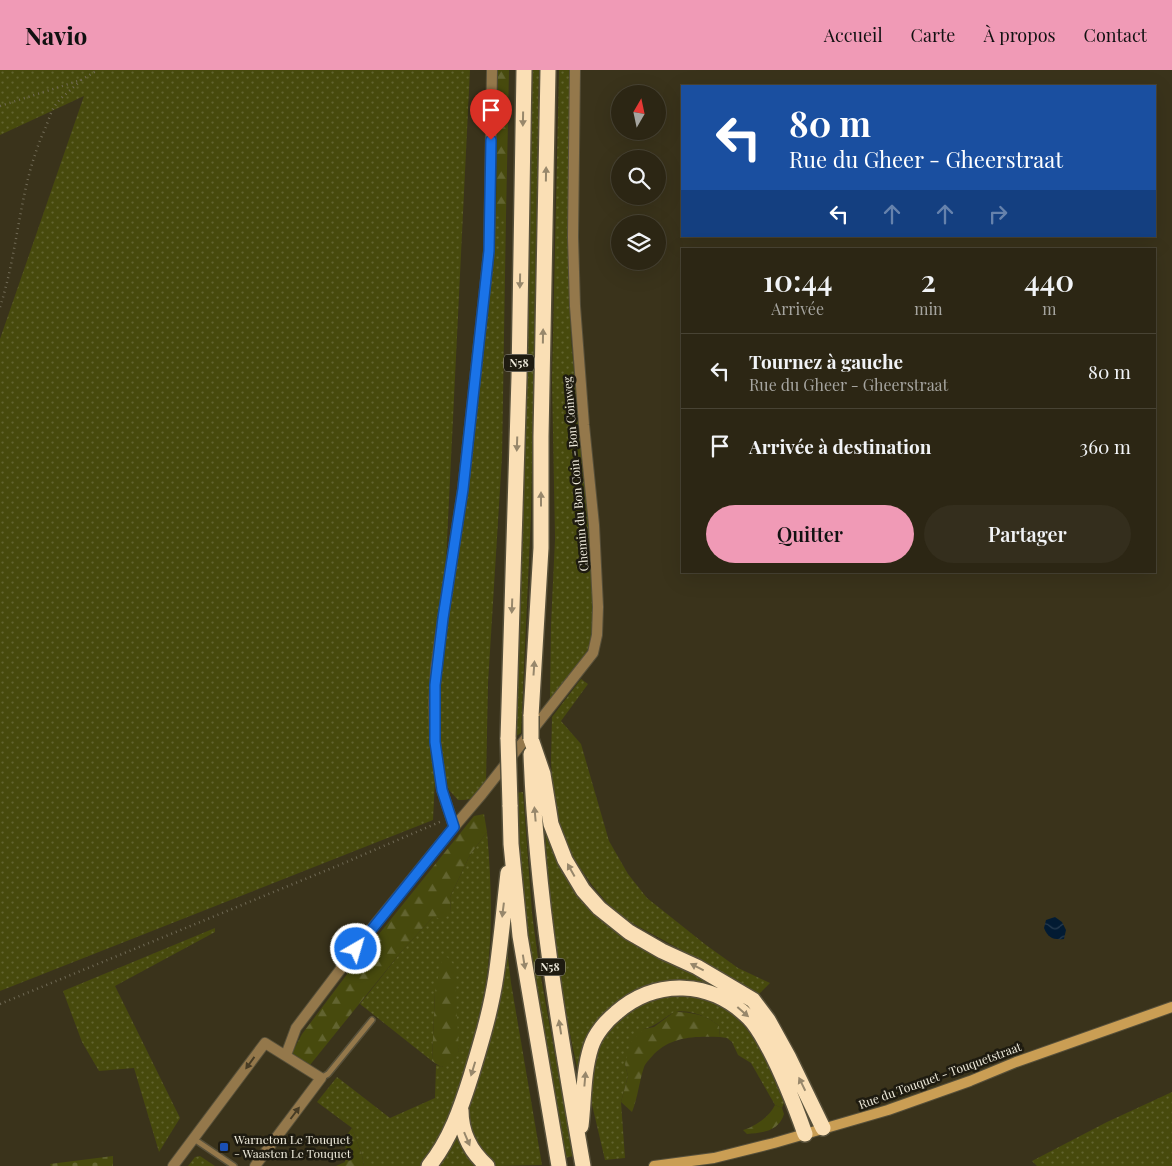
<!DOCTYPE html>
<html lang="fr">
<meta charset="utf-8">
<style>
:root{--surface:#2c2614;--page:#342e1d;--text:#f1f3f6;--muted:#a6a5a0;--line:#484334;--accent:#f09ab6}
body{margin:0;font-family:"Playfair Display",serif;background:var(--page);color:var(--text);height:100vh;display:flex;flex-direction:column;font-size:19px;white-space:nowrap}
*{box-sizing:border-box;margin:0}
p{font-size:16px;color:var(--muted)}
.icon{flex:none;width:28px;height:28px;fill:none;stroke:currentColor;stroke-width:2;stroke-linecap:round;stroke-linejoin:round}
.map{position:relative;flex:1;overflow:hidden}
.details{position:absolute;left:681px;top:178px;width:475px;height:325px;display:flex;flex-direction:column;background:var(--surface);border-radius:0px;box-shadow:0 5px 20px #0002,0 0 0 1px var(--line)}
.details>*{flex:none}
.hud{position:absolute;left:681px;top:15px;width:475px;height:152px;border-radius:0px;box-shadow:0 5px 20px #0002,0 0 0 1px var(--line);background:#1a4fa0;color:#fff;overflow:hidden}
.needle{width:32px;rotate:9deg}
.fabs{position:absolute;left:611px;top:15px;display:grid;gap:10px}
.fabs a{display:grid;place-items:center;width:55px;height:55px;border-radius:50%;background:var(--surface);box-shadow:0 5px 20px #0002,0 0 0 1px var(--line);font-size:25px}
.pin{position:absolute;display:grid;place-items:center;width:42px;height:42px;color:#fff;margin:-51px -21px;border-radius:50% 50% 50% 0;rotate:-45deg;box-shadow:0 0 5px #0007}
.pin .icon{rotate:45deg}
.me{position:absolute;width:55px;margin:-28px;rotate:38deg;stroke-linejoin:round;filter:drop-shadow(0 0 4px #0008)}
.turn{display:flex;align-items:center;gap:18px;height:105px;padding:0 25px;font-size:22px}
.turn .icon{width:65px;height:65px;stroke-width:2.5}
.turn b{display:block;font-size:35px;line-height:42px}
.lanes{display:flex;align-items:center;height:48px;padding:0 25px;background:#0003;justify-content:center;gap:25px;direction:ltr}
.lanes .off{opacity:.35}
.eta{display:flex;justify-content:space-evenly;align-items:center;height:85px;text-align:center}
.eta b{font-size:30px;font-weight:600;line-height:35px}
.action{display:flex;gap:10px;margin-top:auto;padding:10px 25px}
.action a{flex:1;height:58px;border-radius:30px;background:var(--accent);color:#111;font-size:20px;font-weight:600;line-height:58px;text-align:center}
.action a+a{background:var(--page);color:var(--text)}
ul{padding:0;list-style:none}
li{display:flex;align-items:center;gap:15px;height:75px;padding:0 25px;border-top:1px solid var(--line)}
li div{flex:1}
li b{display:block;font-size:19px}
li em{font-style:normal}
header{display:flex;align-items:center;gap:30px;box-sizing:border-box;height:70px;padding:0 25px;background:var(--accent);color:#111}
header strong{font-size:24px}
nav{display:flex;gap:28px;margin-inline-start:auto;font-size:18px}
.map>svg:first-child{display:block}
</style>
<header>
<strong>Navio</strong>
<nav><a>Accueil</a><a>Carte</a><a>À propos</a><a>Contact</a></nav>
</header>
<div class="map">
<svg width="1172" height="1096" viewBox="0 0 1172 1096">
<defs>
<pattern id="green-dots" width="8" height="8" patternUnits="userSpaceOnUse" patternTransform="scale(1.25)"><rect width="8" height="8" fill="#474a0d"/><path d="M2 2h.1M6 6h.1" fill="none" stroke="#626430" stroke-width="1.8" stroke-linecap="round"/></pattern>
<pattern id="forest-firs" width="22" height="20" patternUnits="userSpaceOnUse" patternTransform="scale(1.25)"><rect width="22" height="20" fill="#474a0d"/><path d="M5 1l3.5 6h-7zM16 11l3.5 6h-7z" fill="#626430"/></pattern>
<pattern id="cemetery-stones" width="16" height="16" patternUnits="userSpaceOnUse" patternTransform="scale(1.25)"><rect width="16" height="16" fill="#474a0d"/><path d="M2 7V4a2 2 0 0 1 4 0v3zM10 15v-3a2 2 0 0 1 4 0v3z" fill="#626430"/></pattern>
<pattern id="water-waves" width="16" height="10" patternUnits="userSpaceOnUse" patternTransform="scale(1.25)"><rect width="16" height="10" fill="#021b33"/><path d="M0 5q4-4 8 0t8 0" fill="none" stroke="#273c50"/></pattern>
</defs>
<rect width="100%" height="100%" fill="#3a331b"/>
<path fill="url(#green-dots)" d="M0 0H470L441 594 471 397 496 146H506L502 387 488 613 486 713C477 726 474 731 458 730L449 720 444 701 438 650 433 750 0 921V269L84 26 0 65Z
M530 0H539L531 446 521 663 513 668Z
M559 0H572L568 148 571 270 589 447 593 511 594 564 591 574 572 605 550 629 551 555 555 469 552 309Z
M581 609 588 614 561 651 581 674 609 771 628 804 647 828 706 875 738 898 770 913 758 925 740 912 630 852 608 834 592 815 576 792 561 764 554 739 551 691 552 647Z
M523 722 532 843 539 896 573 1086 565 1088 523 841 515 723Z
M545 754 557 788 580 825 608 853 626 867 728 921 749 935 768 958 800 1023 796 1025C785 1000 774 968 755 948 712 904 647 902 604 948 590 963 584 983 578 1002 560 921 548 837 545 754Z
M487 762C492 818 494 878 482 933 475 964 466 995 456 1025 448 1049 440 1079 420 1096H364L362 1085 352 1058 317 1032 337 1007 390 1048 435 1028 436 995 442 997 459 981 457 968 435 922 432 991 360 934 401 882 433 847 451 843 450 827 470 785Z
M504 856 511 913 542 1095 493 1096 473 1075 466 1035Z
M215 858V862L115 916 180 1048 159 1082 134 998 99 1001 82 972 63 921Z
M675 926C682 927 690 926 698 928 749 938 766 991 784 1033L782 1038 775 1035 751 993 738 985 732 972 727 968 720 967 719 956C710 947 683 936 671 944 661 950 656 956 644 959L625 994 628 1006 621 1032 625 1088 605 1090 590 1026 594 987 604 967 617 952 634 939 656 929Z
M1172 1022V1096H1037L1032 1091 1107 1052Z
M458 1062 478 1096H436Z
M200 1086 215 1096H188L195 1087Z"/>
<path fill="url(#forest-firs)" d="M498 0H509L506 146H496Z
M484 744 487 762 470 785 450 827 451 843 444 849 433 847 401 882 310 995 292 983 302 964 354 895 474 746Z
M447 887 454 895 459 981 449 995 441 997 432 991 435 922 442 889Z
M674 942C690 942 706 944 719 956L720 967C696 966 672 966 654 984 651 988 646 992 644 997 639 1012 638 1027 632 1042L621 1032 628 1006 625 994 631 972 644 959 654 957Z
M775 1035 782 1038 784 1044C779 1061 763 1063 747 1064L743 1060C755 1057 770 1046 775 1035Z
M352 1058 362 1085 364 1096H336L345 1092 346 1066Z"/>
<path fill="url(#cemetery-stones)" d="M113 1086V1096H51L50 1094Z"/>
<path fill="url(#water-waves)" d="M1055 847 1062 852 1066 860 1064 869C1053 870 1048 868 1044 858L1046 850Z"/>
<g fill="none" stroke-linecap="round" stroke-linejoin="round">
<defs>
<path id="lane" d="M321 1008 328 1004 372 950
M194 1069 234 1096"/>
<path id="street" d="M454 757 442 720 435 672 434 633 436 598 443 548 463 419 489 181 492 0
M286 985 296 958 368 863 454 757 482 724 593 583 597 565 598 537 594 455 584 355 575 236 573 167 575 0
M173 1096 265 973 321 1008 255 1096"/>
<path id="secondary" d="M654 1096 714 1088 774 1073 888 1040 970 1011 1016 992 1172 937"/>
<path id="highway" d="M531 646 541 478V367L548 0
M508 669 519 307 524 0
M531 669 543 704 551 754 565 790 583 820 599 838 629 862 662 881 697 897 753 930 768 950 789 988 823 1058
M531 684C536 822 559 960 583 1096
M510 735 511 774 520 866 559 1096
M461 1040C461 1063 470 1081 487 1096
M581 1056C584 1030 583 1002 591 977 595 964 606 951 616 943 656 908 711 910 749 948 756 955 761 964 766 973 782 1002 794 1033 805 1064
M429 1096C450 1070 461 1038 471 1006 481 973 491 940 496 906 501 872 504 837 508 803"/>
</defs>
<use href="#lane" stroke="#57503a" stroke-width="8"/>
<use href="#street" stroke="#57503a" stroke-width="12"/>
<use href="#secondary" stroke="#57503a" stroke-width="12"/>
<use href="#highway" stroke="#57503a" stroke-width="18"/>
<path stroke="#706a55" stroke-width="2.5" stroke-dasharray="1 4" stroke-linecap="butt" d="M0 36 81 10 98 0
M0 237C19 179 19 115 45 59 48 52 50 44 54 37 60 27 73 19 81 10
M0 934 337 796 442 751"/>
<use href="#lane" stroke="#94784b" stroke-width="5"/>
<use href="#street" stroke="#94784b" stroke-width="10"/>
<use href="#secondary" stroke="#ca9e54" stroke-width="10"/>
<use href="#highway" stroke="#fadfb5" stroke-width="15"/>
<defs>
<path id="highway-bridge" d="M508 669 510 735
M531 669V646"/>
</defs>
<use href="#highway-bridge" stroke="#57503a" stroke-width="18" stroke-linecap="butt"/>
<use href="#highway-bridge" stroke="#fadfb5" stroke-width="15"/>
</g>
<defs><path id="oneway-solid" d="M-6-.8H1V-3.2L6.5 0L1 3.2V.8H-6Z" transform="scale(1.25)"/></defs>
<g fill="#97876b">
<use href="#oneway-solid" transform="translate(523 49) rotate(91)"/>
<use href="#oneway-solid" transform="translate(546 104) rotate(-89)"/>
<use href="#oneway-solid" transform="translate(520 211) rotate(91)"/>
<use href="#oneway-solid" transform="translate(543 266) rotate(-89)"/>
<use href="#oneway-solid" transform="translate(517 374) rotate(92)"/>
<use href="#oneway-solid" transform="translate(541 429) rotate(-90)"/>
<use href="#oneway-solid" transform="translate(512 536) rotate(92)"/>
<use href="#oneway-solid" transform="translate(534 598) rotate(-86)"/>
<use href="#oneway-solid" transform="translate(535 744) rotate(-95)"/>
<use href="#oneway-solid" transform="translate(571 800) rotate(-119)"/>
<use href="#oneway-solid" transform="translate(503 840) rotate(97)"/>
<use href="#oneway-solid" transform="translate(524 892) rotate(81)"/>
<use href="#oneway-solid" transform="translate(697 897) rotate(-153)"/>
<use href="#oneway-solid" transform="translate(743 942) rotate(41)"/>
<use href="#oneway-solid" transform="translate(560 957) rotate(-99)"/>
<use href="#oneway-solid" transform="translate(473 999) rotate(107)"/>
<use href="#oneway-solid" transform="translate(585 1009) rotate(-85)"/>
<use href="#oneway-solid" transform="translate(802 1014) rotate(-116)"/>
<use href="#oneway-solid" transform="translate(467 1069) rotate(67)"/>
</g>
<g fill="#473c25">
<use href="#oneway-solid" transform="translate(250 993) rotate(126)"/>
<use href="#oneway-solid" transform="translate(295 1043) rotate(-53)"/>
</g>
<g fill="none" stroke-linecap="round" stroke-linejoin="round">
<defs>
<path id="route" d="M356 879 454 757 442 720 435 672V615L443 548 463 419 489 181 491 70"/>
</defs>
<use href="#route" stroke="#114b97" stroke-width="12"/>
<use href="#route" stroke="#1a73e8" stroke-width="9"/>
</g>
<rect fill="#1a4fb4" stroke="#1e1b10" stroke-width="2" x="219" y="1072" width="10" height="10" rx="2.5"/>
<g text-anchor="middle" stroke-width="5" stroke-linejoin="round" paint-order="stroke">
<g fill="#1e1b10" stroke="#b0ac9e" stroke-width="1">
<rect x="504" y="284.5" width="30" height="17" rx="4"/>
<rect x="535" y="888.5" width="30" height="17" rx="4"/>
</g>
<g font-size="11" font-weight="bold" fill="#eeeadb">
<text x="519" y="297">N58</text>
<text x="550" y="901">N58</text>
</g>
<g font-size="12" fill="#eeeadb" stroke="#1e1b10">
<text transform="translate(576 404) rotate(-95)" y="4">Chemin du Bon Coin - Bon Coinweg</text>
<text transform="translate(940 1006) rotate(-20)" y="4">Rue du Touquet - Touquetstraat</text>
</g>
<g font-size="12" fill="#eeeadb" stroke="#1e1b10" text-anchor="start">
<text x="234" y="1074">Warneton Le Touquet<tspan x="234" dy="14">- Waasten Le Touquet</tspan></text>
</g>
</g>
</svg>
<div class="fabs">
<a><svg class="needle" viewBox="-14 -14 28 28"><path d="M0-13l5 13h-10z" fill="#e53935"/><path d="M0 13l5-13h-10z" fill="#a6a5a0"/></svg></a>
<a><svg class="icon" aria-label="search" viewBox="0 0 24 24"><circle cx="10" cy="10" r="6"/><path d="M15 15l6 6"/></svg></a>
<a><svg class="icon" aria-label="layers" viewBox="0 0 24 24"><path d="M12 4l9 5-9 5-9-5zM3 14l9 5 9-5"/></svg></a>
</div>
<div class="pin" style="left:491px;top:70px;background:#d93025"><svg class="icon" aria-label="arrive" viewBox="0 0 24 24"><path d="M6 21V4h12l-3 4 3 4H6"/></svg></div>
<svg class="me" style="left:356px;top:879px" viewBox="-20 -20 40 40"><circle r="17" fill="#1a73e8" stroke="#fff" stroke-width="3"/><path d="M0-11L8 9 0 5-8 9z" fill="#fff"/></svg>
<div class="hud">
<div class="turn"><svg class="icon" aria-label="left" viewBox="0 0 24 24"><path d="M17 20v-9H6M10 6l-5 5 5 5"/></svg><div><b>80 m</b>Rue du Gheer - Gheerstraat</div></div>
<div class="lanes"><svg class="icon" aria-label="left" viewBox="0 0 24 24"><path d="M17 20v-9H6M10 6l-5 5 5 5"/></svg><svg class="icon off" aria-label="ahead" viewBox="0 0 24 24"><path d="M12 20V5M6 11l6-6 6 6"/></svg><svg class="icon off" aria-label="ahead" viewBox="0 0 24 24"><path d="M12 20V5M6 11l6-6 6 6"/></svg><svg class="icon off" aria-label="right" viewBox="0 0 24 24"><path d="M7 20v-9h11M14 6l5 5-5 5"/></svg></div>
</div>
<section class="details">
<div class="eta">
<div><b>10:44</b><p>Arrivée</p></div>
<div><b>2</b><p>min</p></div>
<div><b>440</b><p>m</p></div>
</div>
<ul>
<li><svg class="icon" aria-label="left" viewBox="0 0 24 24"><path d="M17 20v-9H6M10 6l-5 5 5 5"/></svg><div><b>Tournez à gauche</b><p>Rue du Gheer - Gheerstraat</p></div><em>80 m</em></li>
<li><svg class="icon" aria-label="arrive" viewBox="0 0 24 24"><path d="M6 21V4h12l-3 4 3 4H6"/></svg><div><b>Arrivée à destination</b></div><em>360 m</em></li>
</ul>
<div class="action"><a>Quitter</a><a>Partager</a></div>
</section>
</div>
